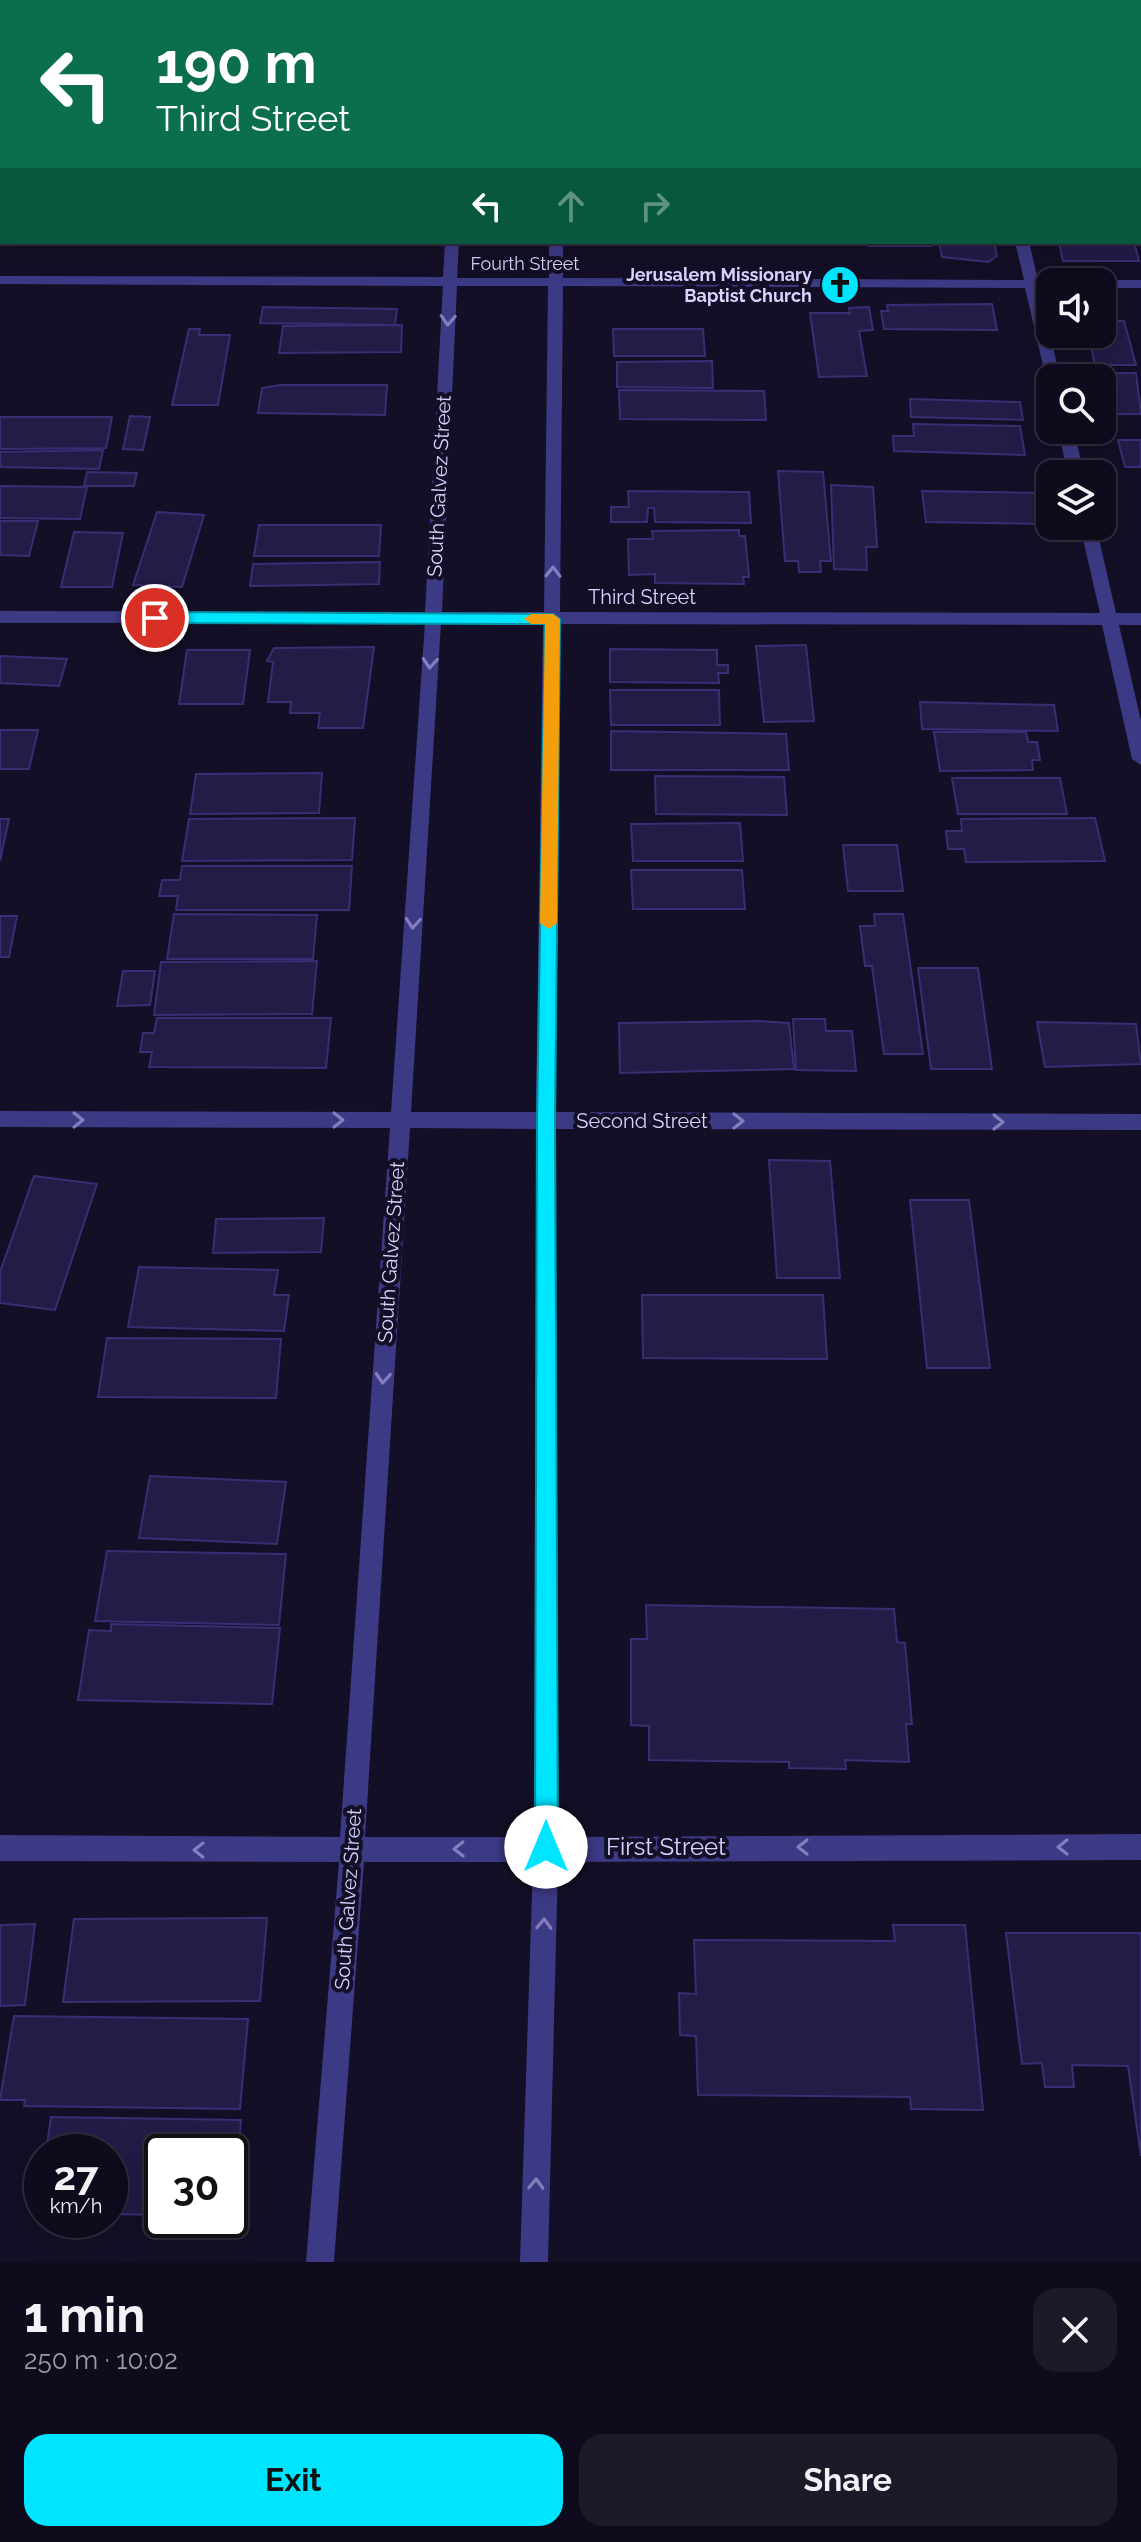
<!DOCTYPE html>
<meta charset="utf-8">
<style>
:root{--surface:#0e0b1c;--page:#1c1929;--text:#f1f3f6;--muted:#9b9ba3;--line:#2e2b3b;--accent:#00e5ff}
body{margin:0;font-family:Raleway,sans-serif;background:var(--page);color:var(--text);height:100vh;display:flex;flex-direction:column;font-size:30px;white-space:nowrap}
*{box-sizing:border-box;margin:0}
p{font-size:26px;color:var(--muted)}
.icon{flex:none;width:44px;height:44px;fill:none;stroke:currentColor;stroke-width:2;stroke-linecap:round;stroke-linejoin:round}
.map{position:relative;height:2262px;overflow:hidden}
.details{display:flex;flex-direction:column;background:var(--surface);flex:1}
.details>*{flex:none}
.top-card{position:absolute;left:0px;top:0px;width:1142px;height:244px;box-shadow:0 8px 32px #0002,0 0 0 2px var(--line);background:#0b6e4f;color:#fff;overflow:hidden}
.buttons{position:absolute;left:1036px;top:268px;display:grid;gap:16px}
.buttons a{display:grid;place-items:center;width:80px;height:80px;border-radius:16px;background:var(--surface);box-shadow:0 8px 32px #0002,0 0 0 2px var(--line);font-size:40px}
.speed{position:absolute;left:24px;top:2134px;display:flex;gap:16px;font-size:40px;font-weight:700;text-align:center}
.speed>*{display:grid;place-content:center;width:104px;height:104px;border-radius:50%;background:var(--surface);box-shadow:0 8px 32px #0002,0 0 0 2px var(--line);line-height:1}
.speed small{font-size:20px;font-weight:400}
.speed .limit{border:4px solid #111;border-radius:12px;background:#fff;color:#111}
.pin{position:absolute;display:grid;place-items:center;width:68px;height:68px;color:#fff;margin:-34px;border:4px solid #fff;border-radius:50%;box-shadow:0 2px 8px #0007}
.me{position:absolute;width:88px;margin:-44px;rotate:0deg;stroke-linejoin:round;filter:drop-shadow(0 0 6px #0008)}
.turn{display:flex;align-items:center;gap:28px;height:168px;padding:0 24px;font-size:36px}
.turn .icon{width:104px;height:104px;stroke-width:2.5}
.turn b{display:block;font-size:56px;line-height:68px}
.lanes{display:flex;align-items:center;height:76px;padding:0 24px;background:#0003;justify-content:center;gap:40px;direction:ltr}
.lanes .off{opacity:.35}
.round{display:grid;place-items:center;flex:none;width:84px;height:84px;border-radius:24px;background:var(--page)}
.headline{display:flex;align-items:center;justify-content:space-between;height:136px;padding:0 24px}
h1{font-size:48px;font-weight:700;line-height:60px}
.action{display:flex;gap:16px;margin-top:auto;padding:16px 24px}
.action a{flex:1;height:92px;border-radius:24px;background:var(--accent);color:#111;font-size:32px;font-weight:700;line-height:92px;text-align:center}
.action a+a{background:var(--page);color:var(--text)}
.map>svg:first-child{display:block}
</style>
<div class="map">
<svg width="1141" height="2262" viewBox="0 0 1141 2262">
<rect width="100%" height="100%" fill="#130f26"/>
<path fill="#241b47" stroke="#3b2d73" stroke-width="2" d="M867 242H929L930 246H868Z
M994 242 997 256 988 262 942 257 939 243 931 242Z
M1059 242H1134L1139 261H1063Z
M992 304 997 330 884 329 881 311H888L887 305Z
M263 307 397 309 395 325 260 323Z
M869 307 873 330 859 331 867 376 819 377 810 313H850L849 308Z
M1102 321H1124L1136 365H1095L1088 334H1102Z
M402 325 401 352 279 353 283 326Z
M189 329H200L199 335H230L218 405H172Z
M613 329H703L705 356H614Z
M712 361 713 388 617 387V362Z
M1092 373H1136L1141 414H1102V378H1093Z
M280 385H387L385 415 258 413 262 388Z
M619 390 764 391 766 420 620 419Z
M910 399 1020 402 1023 420 911 417Z
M130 416 150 417 143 450 123 449Z
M0 417H112L106 448 0 449Z
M913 424 1020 426 1025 455 894 451 893 436H914Z
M1118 440H1141V467H1125Z
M103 450 99 469 0 467V452Z
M778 471 823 472 831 561H820L821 572H799L798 561H785Z
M87 472 137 473 134 486H84Z
M831 485 873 487 877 547H866L867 570 834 569Z
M0 486 87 487 80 519 0 518Z
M628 491 749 492 751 523 655 522 654 508H648L647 522H611V507H629Z
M922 491 1041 493 1046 524 926 522Z
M157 512 204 515 182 587 133 585Z
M0 521H38L29 556 0 555Z
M259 525H381L379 556H254Z
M739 530V536H745L749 577H743L744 584 655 583V574L629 575 628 539H653L652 531Z
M74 532 123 533 112 587H61Z
M380 562 379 584 250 586 253 564Z
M806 645 814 721 764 722 756 646Z
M374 647 363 728H318L320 713H290L291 702H268L273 662 267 661 274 648Z
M610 649 717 650V665H728V673H718L719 683 610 682Z
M187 650H250L243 704H179Z
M0 656 67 659 59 686 0 683Z
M610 690H719L720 725H611Z
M920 702 1054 705 1058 731 922 729Z
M0 730H38L29 769H0Z
M611 731 786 734 789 770H611Z
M934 732H1026L1028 742H1037L1040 760H1032L1033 770 940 771Z
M322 773 319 813 190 814 196 774Z
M655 776 784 777 787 815 656 814Z
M952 778H1060L1067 814H958Z
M355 818 352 860 182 861 189 819Z
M1095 818 1105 861 966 862 964 849H948L946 831H962L961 819Z
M0 819H9L0 861Z
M740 823 743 861H633L631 824Z
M843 845H897L903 891H848Z
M182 866H352L349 910H176L178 896H159L162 880H180Z
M631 870H742L745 909H633Z
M174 914 317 915 313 959H167Z
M874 914H903L923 1054H884L872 966H865L860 926H875Z
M0 916H17L9 957H0Z
M317 961 312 1014 154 1015 161 962Z
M918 968H978L992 1069H931Z
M123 971H155L150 1005 117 1006Z
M157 1018H331L326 1068 149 1067 152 1052H140L143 1033H154Z
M793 1019H825L826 1031H852L856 1071 796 1070Z
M759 1021 789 1023 794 1069 620 1073 619 1023Z
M1037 1022 1136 1024 1141 1064 1045 1067Z
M769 1160 830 1161 840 1278H777Z
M34 1176 97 1184 55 1310 0 1303V1272Z
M910 1200H969L990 1368H927Z
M324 1218 321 1252 213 1253 216 1219Z
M139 1267 278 1270 274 1295H289L284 1331 128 1327Z
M642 1295H823L827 1359 643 1358Z
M107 1338 281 1339 276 1398 98 1397Z
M150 1476 286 1482 277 1544 139 1538Z
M107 1551 286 1554 279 1625 95 1621Z
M646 1605 894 1609 897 1642 905 1643 912 1724H906L909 1762 845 1760 846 1769 789 1768V1762L649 1760V1726L631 1725V1639H647Z
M111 1624 280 1628 272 1704 78 1700 89 1630 111 1631Z
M267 1918 260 2001 63 2002 74 1919Z
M35 1924 25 2005 0 2006V1925Z
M893 1925H965L983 2110 911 2109 910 2097 698 2095 696 2036 680 2035 679 1993 696 1994 694 1940 895 1941Z
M1006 1933H1141V2156L1128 2066 1072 2065 1074 2087H1045L1042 2063 1022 2064Z
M14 2016 248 2019 240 2109 24 2106 25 2100H0Z
M51 2117 241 2120 232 2216 230 2152H162V2215L110 2214V2152H46Z"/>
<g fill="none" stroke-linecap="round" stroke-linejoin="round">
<path fill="#3d3a85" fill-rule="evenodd" d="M461 0H473V2H461Z
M547 0H559V2H547Z
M965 0H977V2H965Z
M1140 16H1141V24H1140Z
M0 17H2V25H0Z
M0 182H2L0 196Z
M445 242H459L457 278H549V242H563V278L1024 280 1015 242H1029L1038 280 1056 282H1050V288H1040L1060 378H1050V382L1046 378 1025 288 563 286 560 612 1100 613 1080 526H1096L1116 613H1141V625H1119L1141 721V765L1132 759 1102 625 560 624 556 1112 1141 1114V1130L556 1129 558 1837 1141 1834V1860L558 1862 548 2262H520L533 1862H364L334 2262H306L339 1862 0 1861V1835L340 1837 390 1128 0 1127V1111L391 1112 425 623H0V611L425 612 443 286 0 284V276L443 277ZM457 286H548L544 612H442ZM441 623 543 624 536 1112H411ZM410 1128 536 1129 534 1837H365Z
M1102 280H1141V288H1102V282H1096Z
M1058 430H1074L1084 474H1068Z"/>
</g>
<defs><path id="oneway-chevron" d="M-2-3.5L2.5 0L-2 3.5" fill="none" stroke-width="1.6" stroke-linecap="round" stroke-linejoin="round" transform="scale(2)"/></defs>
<g stroke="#837fbc">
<use href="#oneway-chevron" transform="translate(448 320) rotate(93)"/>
<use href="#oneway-chevron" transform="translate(553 572) rotate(-89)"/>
<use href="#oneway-chevron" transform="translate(430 663) rotate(94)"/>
<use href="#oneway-chevron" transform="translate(413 923) rotate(94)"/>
<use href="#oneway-chevron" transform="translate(78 1120)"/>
<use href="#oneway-chevron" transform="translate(338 1120)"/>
<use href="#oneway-chevron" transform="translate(738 1121)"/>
<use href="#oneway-chevron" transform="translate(998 1122)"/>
<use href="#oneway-chevron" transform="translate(383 1378) rotate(94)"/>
<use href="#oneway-chevron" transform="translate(803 1847) rotate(-180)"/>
<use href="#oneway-chevron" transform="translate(1063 1847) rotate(-180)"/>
<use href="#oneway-chevron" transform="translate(459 1849) rotate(179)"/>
<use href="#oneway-chevron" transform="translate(199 1850) rotate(-179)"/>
<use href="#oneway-chevron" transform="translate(544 1924) rotate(-88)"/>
<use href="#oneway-chevron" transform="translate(536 2184) rotate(-88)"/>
</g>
<path fill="#00e5ff" stroke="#0095a6" stroke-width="2" d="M155 612 553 614 560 619 555 1121 558 1847 554 1855 546 1858 538 1855 535 1847 537 1121 545 624 155 623 147 618Z"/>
<path fill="#f59e0b" d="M553 614 560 619 557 923 549 929 540 923 545 624H531L524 619 531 614Z"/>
<defs>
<symbol id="church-disc" viewBox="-11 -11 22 22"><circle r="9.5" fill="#00e5ff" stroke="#130f26"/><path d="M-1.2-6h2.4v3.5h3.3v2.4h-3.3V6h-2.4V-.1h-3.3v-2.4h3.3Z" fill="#111"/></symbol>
</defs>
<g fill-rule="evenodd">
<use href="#church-disc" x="818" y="263" width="44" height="44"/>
</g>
<g text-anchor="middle" stroke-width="8" stroke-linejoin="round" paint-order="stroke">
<g font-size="18" fill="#d9d4ff" stroke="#130f26">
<text x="525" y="270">Fourth Street</text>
</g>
<g font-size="18" font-weight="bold" fill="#d9d4ff" stroke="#130f26" text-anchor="end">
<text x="812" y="281">Jerusalem Missionary<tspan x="812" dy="21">Baptist Church</tspan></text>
</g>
<g font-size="20" fill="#d9d4ff" stroke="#130f26">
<text transform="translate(439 486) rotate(-87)" y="7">South Galvez Street</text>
<text x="642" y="604">Third Street</text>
<text x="642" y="1128">Second Street</text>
<text transform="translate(391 1252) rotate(-86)" y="7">South Galvez Street</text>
<text transform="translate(348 1899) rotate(-86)" y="7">South Galvez Street</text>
</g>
<g font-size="24" fill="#d9d4ff" stroke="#130f26">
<text x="666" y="1855">First Street</text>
</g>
</g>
</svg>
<div class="buttons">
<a><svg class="icon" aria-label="sound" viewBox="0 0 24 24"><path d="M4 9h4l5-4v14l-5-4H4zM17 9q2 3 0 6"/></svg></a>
<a><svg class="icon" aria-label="search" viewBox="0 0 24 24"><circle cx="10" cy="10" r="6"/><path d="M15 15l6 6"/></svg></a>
<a><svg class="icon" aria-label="layers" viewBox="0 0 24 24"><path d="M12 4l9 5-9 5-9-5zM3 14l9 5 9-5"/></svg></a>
</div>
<div class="speed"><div>27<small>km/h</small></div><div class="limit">30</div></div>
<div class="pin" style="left:155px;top:618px;background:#d93025"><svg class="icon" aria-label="arrive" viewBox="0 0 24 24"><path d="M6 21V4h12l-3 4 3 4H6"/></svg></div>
<svg class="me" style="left:546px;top:1847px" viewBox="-20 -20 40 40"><circle r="19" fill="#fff"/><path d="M0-13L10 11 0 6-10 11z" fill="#00e5ff"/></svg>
<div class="top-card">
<div class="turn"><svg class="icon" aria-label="left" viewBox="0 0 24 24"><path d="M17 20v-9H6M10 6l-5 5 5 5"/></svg><div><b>190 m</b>Third Street</div></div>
<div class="lanes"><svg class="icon" aria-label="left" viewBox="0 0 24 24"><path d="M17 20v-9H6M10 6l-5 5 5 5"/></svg><svg class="icon off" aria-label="ahead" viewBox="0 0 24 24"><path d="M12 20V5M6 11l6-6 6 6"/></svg><svg class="icon off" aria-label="right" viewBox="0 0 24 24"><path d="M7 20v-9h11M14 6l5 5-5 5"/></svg></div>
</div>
</div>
<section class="details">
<div class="headline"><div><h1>1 min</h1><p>250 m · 10:02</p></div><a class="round"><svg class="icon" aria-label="close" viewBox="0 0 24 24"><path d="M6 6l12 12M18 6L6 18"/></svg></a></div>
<div class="action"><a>Exit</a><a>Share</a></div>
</section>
